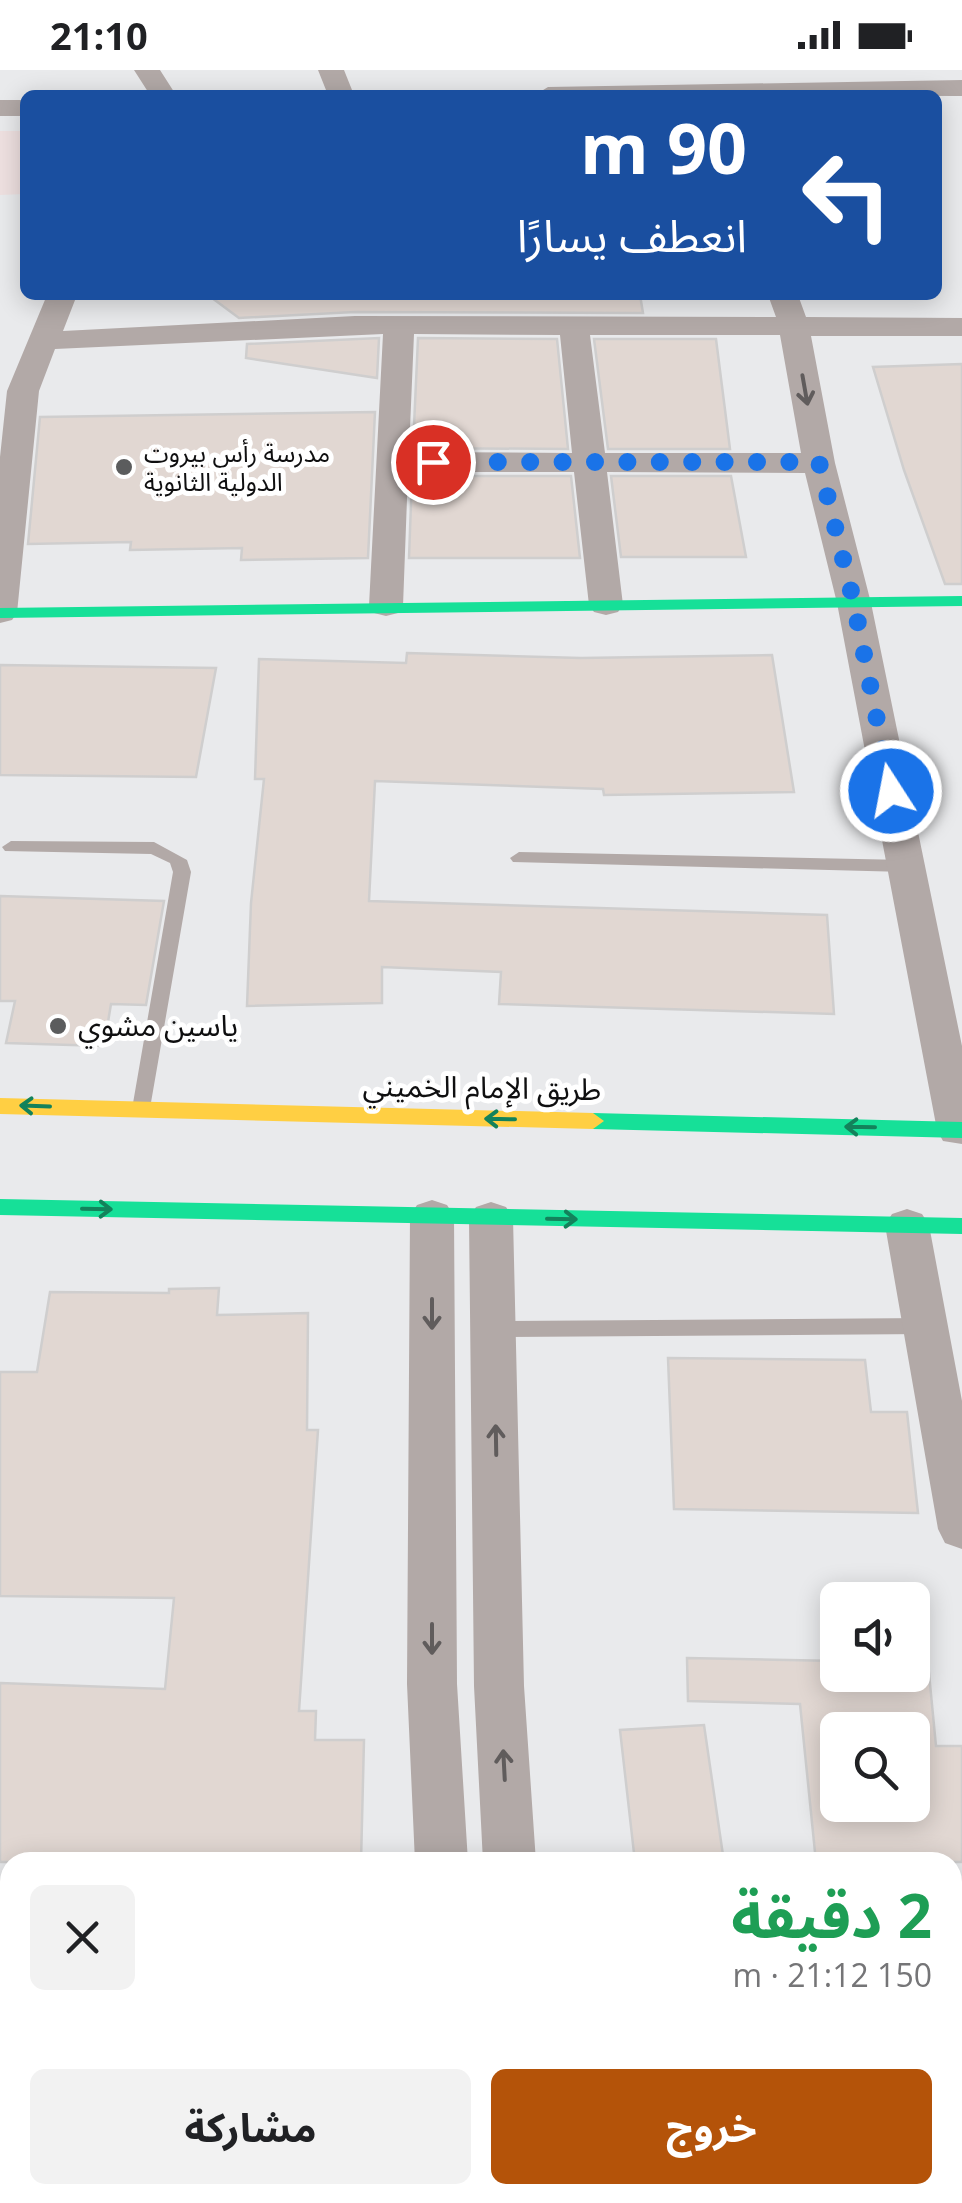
<!DOCTYPE html>
<html lang="ar">
<meta charset="utf-8">
<style>
:root{--surface:#fff;--page:#f2f2f2;--text:#202124;--muted:#757577;--accent:#b45309}
body{margin:0;font-family:"Open Sans","Noto Sans Arabic",sans-serif;background:var(--page);color:var(--text);direction:rtl;height:100vh;display:flex;flex-direction:column;font-size:38px;white-space:nowrap}
*{box-sizing:border-box;margin:0}
p{font-size:32px;color:var(--muted)}
.icon{flex:none;width:55px;height:55px;fill:none;stroke:currentColor;stroke-width:2;stroke-linecap:round;stroke-linejoin:round}
.map{position:relative;flex:1;overflow:hidden;direction:ltr}
.panel{position:absolute;left:0px;top:1782px;width:962px;height:352px;display:flex;flex-direction:column;background:var(--surface);border-radius:30px 30px 0 0;box-shadow:0 5px 25px #0003;direction:rtl}
.panel>*{flex:none}
.top-card{position:absolute;left:20px;top:20px;width:922px;height:210px;border-radius:15px;box-shadow:0 5px 25px #0003;direction:rtl;background:#1a4fa0;color:#fff;overflow:hidden}
.tools{position:absolute;left:820px;top:1512px;display:grid;gap:20px}
.tools a{display:grid;place-items:center;width:110px;height:110px;border-radius:15px;background:var(--surface);box-shadow:0 5px 25px #0003;font-size:50px}
.pin{position:absolute;display:grid;place-items:center;width:85px;height:85px;color:#fff;margin:-42px;border:5px solid #fff;border-radius:50%;box-shadow:0 2px 10px #0007}
.me{position:absolute;width:110px;margin:-55px;rotate:349deg;stroke-linejoin:round;filter:drop-shadow(0 0 8px #0008)}
.turn{display:flex;align-items:center;gap:35px;height:210px;padding:0 30px;font-size:45px}
.turn .icon{width:130px;height:130px;stroke-width:2.5}
.turn b{display:block;font-size:70px;line-height:85px}
.round{display:grid;place-items:center;flex:none;width:105px;height:105px;border-radius:15px;background:var(--page)}
.headline{display:flex;align-items:center;justify-content:space-between;height:170px;padding:0 30px}
h1{font-size:60px;font-weight:700;line-height:75px;color:#1e9e55}
.cta{display:flex;gap:20px;margin-top:auto;padding:20px 30px}
.cta a{flex:1;height:115px;border-radius:15px;background:var(--accent);color:#fff;font-size:40px;font-weight:700;line-height:115px;text-align:center}
.cta a+a{background:var(--page);color:var(--text)}
.status{display:flex;justify-content:space-between;align-items:center;height:70px;padding:0 50px;background:var(--surface);direction:ltr}
.status svg{height:28px;fill:currentColor}
.map>svg:first-child{display:block}
</style>
<div class="status"><b>21:10</b><svg viewBox="0 0 49 12"><path d="M0 12V9h3v3zM5 12V6h3v6zM10 12V3h3v9zM15 12V0h3v12zM26 1h20v11H26zM47 4h2v5h-2z"/></svg></div>
<div class="map">
<svg width="962" height="2133" viewBox="0 0 962 2133">
<rect width="100%" height="100%" fill="#e9eaec"/>
<path fill="#eee0e0" d="M0 61H25V124L0 125Z"/>
<path fill="#e1d7d2" stroke="#cfcece" stroke-width="2.5" fill-rule="evenodd" d="M208 225H640L643 243 355 242 239 248Z
M379 268 377 308 246 288 247 274Z
M418 268 557 269 568 379 413 378Z
M594 269H716L730 379H608Z
M962 294V514H945L904 400 873 297Z
M375 342 368 488 241 490 242 478 130 480 131 472 28 474 40 347Z
M412 406H571L580 488H409Z
M611 406H731L746 487H621Z
M407 583 581 588 772 585 794 722 604 725 603 719 375 711 369 831 827 845 834 944 499 934 501 902 382 897V933L247 936 251 833 264 709H255L259 589 406 593Z
M0 595 216 598 196 707 0 705Z
M0 826 164 831 146 935 111 934 104 976 6 973 15 931H0Z
M219 1218 217 1245 308 1243 307 1360H318L299 1641H316L315 1670H364L361 1792H0V1613L165 1619 174 1528 0 1526V1302H37L50 1222 169 1223V1219Z
M668 1288 865 1290 871 1342H907L918 1443 674 1439Z
M687 1588 838 1591V1605H912V1593H928L936 1676H962V1792H816L800 1634 688 1631ZM838 1660H912V1735H838Z
M704 1655 724 1792H635L620 1660Z"/>
<g fill="none" stroke-linecap="round" stroke-linejoin="round">
<path fill="#b2a9a7" fill-rule="evenodd" d="M11 771 154 772 187 790 191 802 149 1044H135L132 1039 173 802 170 793 151 784 5 781 2 777Z
M519 782 906 790 915 796 906 802 513 792 510 788Z
M926 1248 934 1250 937 1256 934 1262 926 1264 494 1267 486 1265 483 1259 486 1253 494 1251Z"/>
<path fill="#b2a9a7" fill-rule="evenodd" d="M134 0H160L176 25H150Z
M318 0H344L354 25H328Z
M962 10V26L535 25 548 17Z
M0 30H25V46H0Z
M47 225H77L63 261 355 246 776 247 768 225H798L806 247 962 248V266H811L835 393 871 533 962 976V1074L943 1071 937 1060 837 533 805 403 607 402 623 535 618 542 606 545 594 542 589 535 574 402H408L403 536 398 543 386 546 374 543 369 536 383 264 55 279 39 321 17 543 12 550 0 553V387L7 321ZM414 264 560 265 572 383 409 382ZM590 265H780L801 383H605Z
M432 1130 447 1135 454 1146 457 1614 468 1792H415L407 1614 410 1146 417 1135Z
M491 1132 506 1137 513 1148 524 1616 536 1792H483L474 1616 469 1148 476 1137Z
M907 1139 922 1144 929 1155 962 1331V1479L945 1473 938 1459 885 1155 892 1144Z
M0 1909H10V1961H0Z
M432 2125H490L491 2133H433Z
M501 2125H559L560 2133H502Z"/>
<path fill="#16e098" fill-rule="evenodd" d="M962 526V536L0 548V538Z
M593 1043 962 1052V1068L593 1059 582 1051Z
M0 1129 962 1148V1164L0 1145Z"/>
<path fill="#ffcf43" fill-rule="evenodd" d="M0 1028 593 1043 604 1051 593 1059 0 1044Z"/>
</g>
<defs><path id="oneway-shaft" d="M-6 0H5M1.5-3L5.5 0L1.5 3" fill="none" stroke-width="1.6" stroke-linecap="round" stroke-linejoin="round" transform="scale(2.5)"/></defs>
<g stroke="#605c5c">
<use href="#oneway-shaft" transform="translate(805 320) rotate(80)"/>
<use href="#oneway-shaft" transform="translate(432 1244) rotate(90)"/>
<use href="#oneway-shaft" transform="translate(496 1370) rotate(-91)"/>
<use href="#oneway-shaft" transform="translate(432 1569) rotate(90)"/>
<use href="#oneway-shaft" transform="translate(504 1695) rotate(-93)"/>
</g>
<g stroke="#13825b">
<use href="#oneway-shaft" transform="translate(35 1036) rotate(-178)"/>
<use href="#oneway-shaft" transform="translate(500 1049) rotate(-179)"/>
<use href="#oneway-shaft" transform="translate(860 1057) rotate(-179)"/>
<use href="#oneway-shaft" transform="translate(97 1139) rotate(1)"/>
<use href="#oneway-shaft" transform="translate(562 1149) rotate(1)"/>
</g>
<g fill="none" stroke-linecap="round" stroke-linejoin="round">
<path stroke="#1a73e8" stroke-width="18" stroke-dasharray="0 32.4" d="M433 392H819L854 533 891 721"/>
</g>
<g fill="#5b5c5d" stroke="#fff" stroke-width="4">
<circle cx="124" cy="397" r="10"/>
<circle cx="58" cy="956" r="10"/>
</g>
<g text-anchor="middle" stroke-width="10" stroke-linejoin="round" paint-order="stroke">
<g font-size="25" fill="#0f0f10" stroke="#fff" text-anchor="start">
<text x="144" y="392">مدرسة رأس بيروت<tspan x="144" dy="29">الدولية الثانوية</tspan></text>
</g>
<g font-size="30" fill="#0f0f10" stroke="#fff" text-anchor="start">
<text x="78" y="966">ياسين مشوي</text>
</g>
<g font-size="30" fill="#0f0f10" stroke="#fff">
<text transform="translate(482 1018) rotate(1)" y="10">طريق الإمام الخميني</text>
</g>
</g>
</svg>
<div class="tools">
<a><svg class="icon" aria-label="sound" viewBox="0 0 24 24"><path d="M4 9h4l5-4v14l-5-4H4zM17 9q2 3 0 6"/></svg></a>
<a><svg class="icon" aria-label="search" viewBox="0 0 24 24"><circle cx="10" cy="10" r="6"/><path d="M15 15l6 6"/></svg></a>
</div>
<div class="pin" style="left:433px;top:392px;background:#d93025"><svg class="icon" aria-label="arrive" viewBox="0 0 24 24"><path d="M6 21V4h12l-3 4 3 4H6"/></svg></div>
<svg class="me" style="left:891px;top:721px" viewBox="-20 -20 40 40"><circle r="17" fill="#1a73e8" stroke="#fff" stroke-width="3"/><path d="M0-11L8 9 0 5-8 9z" fill="#fff"/></svg>
<div class="top-card">
<div class="turn"><svg class="icon" aria-label="left" viewBox="0 0 24 24"><path d="M17 20v-9H6M10 6l-5 5 5 5"/></svg><div><b>90 m</b>انعطف يسارًا</div></div>
</div>
<section class="panel">
<div class="headline"><div><h1>2 دقيقة</h1><p>150 m · 21:12</p></div><a class="round"><svg class="icon" aria-label="close" viewBox="0 0 24 24"><path d="M6 6l12 12M18 6L6 18"/></svg></a></div>
<div class="cta"><a>خروج</a><a>مشاركة</a></div>
</section>
</div>
